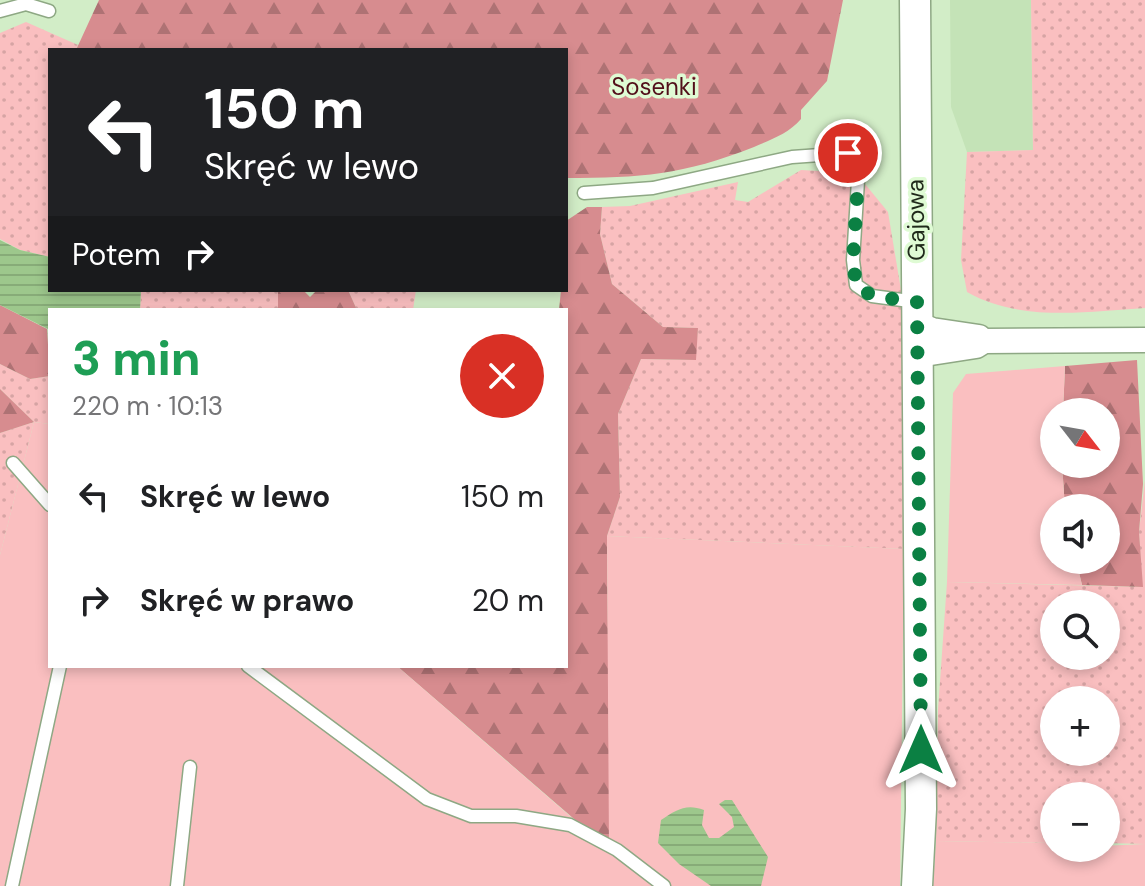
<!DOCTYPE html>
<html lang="pl">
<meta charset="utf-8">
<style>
:root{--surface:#fff;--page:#f2f2f2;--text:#202124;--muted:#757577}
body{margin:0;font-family:"DM Sans",sans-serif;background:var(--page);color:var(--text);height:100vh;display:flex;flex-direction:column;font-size:30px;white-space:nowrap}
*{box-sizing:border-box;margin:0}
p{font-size:26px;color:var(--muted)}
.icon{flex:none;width:44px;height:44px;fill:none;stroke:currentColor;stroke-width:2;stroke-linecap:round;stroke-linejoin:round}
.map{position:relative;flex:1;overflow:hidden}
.details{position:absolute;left:48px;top:308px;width:520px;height:360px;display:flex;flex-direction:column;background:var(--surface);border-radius:0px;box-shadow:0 4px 12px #0003}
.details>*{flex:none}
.top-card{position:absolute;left:48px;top:48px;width:520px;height:244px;border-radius:0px;box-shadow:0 4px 12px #0003;background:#202124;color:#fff;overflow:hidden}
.needle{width:52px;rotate:121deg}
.buttons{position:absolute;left:1040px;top:398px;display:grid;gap:16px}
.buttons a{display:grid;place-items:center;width:80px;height:80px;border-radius:50%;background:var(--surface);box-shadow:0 4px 12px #0003;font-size:40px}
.pin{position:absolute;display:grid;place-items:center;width:68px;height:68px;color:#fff;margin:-34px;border:4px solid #fff;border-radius:50%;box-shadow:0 2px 8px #0007}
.me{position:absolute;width:88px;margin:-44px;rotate:0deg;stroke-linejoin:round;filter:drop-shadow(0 0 6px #0008)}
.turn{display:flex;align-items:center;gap:28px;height:168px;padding:0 24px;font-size:36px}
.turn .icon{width:104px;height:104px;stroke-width:2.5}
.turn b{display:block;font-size:56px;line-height:68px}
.then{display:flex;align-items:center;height:76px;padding:0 24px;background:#0003;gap:16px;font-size:30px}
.round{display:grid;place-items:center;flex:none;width:84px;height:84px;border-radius:42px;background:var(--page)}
.headline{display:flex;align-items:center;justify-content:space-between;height:136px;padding:0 24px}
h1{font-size:48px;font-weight:800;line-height:60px;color:#1e9e55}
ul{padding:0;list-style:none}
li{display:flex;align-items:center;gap:24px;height:104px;padding:0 24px}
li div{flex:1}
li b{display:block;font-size:30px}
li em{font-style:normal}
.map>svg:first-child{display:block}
</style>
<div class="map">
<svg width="1145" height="886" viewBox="0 0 1145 886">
<defs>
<pattern id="grass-dots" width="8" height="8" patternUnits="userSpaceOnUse" patternTransform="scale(2)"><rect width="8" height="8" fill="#fabfc0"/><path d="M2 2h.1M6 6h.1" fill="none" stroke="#d6a4a4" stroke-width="1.8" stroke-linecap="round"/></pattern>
<pattern id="forest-firs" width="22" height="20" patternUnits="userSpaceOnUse" patternTransform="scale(2)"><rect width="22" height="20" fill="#d78c8f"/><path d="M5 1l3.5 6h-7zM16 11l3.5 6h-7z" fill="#ae7274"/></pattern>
<pattern id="water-rules" width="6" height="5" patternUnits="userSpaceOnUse" patternTransform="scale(2)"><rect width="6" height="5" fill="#9dc78c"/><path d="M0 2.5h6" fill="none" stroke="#87ab78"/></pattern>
</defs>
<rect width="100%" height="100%" fill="#d2edc7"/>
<path fill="#c4e3b7" d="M950 0H1031L1033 150 967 152 951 107Z"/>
<path fill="url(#grass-dots)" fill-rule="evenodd" d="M1031 0H1145V308C1086 312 1020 322 967 292L961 260 967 152 1033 150Z
M26 22 78 45 76 50H50V257L20 250 0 239V33Z
M801 170 856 173 888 212 902 296 904 549 607 536 620 497 618 414 641 359 695 360 698 328 663 327 612 284 600 234 602 207 630 206 738 182 735 200 748 202Z
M141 290H278V310H140Z
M348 290H416L413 310H357Z
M0 364 30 379 50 376V424L34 422 0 555V433L34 422 0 389Z
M1145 480V844L1106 843V796H1054V843L936 841 938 710 947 582 1142 587 1139 532ZM1054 604H1106V656H1054ZM1054 700H1106V752H1054Z"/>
<path fill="url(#forest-firs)" d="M99 0H843L827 81 801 110V119C788 134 772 139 754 147 683 175 641 178 566 178V50H76Z
M587 207H602L600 234 612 284 663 327 698 328 696 360 641 359 618 414 620 497 607 536 610 850 397 666H566V310H559L561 290H566V221Z
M278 290H303L310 297 317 290H348L357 310H278Z
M0 305 47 329 50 376 30 379 0 364Z
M1137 360 1143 484 1139 532 1143 587 1082 585 1076 560H1106V508H1065L1062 464H1106V412H1063L1065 366Z
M0 389 34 422 0 433Z"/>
<path fill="#fabfc0" d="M1065 366 1063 412H1054V464H1062L1065 508H1054V560H1076L1082 585 947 582 953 393 966 374Z
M34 422 50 424V666H397L609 850 607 536 904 549 900 886H0V555Z
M936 841 1054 843V848L1145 844V886H933Z"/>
<path fill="url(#water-rules)" d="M0 240 20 250 50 257V290H141L140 310H50V330L0 305Z
M725 800H732L768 857 761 886H711L679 864 658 843 661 820C676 810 686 803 704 810L702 825 709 838H719L734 827 732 817 719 804Z"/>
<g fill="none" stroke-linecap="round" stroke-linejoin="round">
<defs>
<path id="service" d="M0 11 26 4 49 11
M584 193 653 188 792 157 848 153 859 165 853 260 856 285 872 296 917 302
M13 463 50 505
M248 666 427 799 471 816H516L570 825 617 850 664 886
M12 886 60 666
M177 886 190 767"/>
<path id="minor" d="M917 324 932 330 979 337
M918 355 976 346 984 341 1145 340"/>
<path id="tertiary" d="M915 0 921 809 917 886"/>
</defs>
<use href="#service" stroke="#8ea884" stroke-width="15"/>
<use href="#minor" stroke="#8ea884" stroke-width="27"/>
<use href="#tertiary" stroke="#8ea884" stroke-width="33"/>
<use href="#service" stroke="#fff" stroke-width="12"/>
<use href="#minor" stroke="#fff" stroke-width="24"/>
<use href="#tertiary" stroke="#fff" stroke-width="30"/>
</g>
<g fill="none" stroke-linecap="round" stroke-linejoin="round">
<path stroke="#0b8043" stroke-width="14" stroke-dasharray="0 25.2" d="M848 153 859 165 853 260 856 285 872 296 917 302 921 750"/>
</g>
<g text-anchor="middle" stroke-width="7" stroke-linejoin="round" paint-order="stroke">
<g font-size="24" fill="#520f1a" stroke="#dffbd4">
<text x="654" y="95">Sosenki</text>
</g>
<g font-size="24" fill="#1f291a" stroke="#dffbd4">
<text transform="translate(916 220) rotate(-91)" y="8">Gajowa</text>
</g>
</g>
</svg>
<div class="buttons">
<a><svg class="needle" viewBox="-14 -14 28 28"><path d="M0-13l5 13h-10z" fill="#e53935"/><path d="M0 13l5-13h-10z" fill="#757577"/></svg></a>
<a><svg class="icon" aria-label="sound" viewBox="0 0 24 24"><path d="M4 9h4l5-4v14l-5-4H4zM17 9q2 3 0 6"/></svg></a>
<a><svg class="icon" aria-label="search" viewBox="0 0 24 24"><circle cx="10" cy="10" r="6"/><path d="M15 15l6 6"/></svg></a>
<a>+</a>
<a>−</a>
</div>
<div class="pin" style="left:848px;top:153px;background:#d93025"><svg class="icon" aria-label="arrive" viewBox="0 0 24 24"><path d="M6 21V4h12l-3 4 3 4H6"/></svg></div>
<svg class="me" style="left:921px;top:750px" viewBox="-20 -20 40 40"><path d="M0-17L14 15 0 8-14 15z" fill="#0b8043" stroke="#fff" stroke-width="4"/></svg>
<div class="top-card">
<div class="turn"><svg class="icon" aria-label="left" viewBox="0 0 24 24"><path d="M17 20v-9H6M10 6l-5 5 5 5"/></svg><div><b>150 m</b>Skręć w lewo</div></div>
<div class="then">Potem<svg class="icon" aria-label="right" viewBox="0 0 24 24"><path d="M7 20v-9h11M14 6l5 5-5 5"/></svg></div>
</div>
<section class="details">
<div class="headline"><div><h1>3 min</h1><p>220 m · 10:13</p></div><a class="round" style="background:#d93025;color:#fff"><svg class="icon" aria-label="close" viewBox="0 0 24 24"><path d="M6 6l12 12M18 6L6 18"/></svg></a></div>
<ul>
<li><svg class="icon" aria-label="left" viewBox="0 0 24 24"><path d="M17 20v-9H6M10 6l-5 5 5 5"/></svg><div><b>Skręć w lewo</b></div><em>150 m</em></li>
<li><svg class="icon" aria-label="right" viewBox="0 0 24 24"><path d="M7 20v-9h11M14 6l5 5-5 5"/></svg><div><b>Skręć w prawo</b></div><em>20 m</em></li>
</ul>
</section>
</div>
